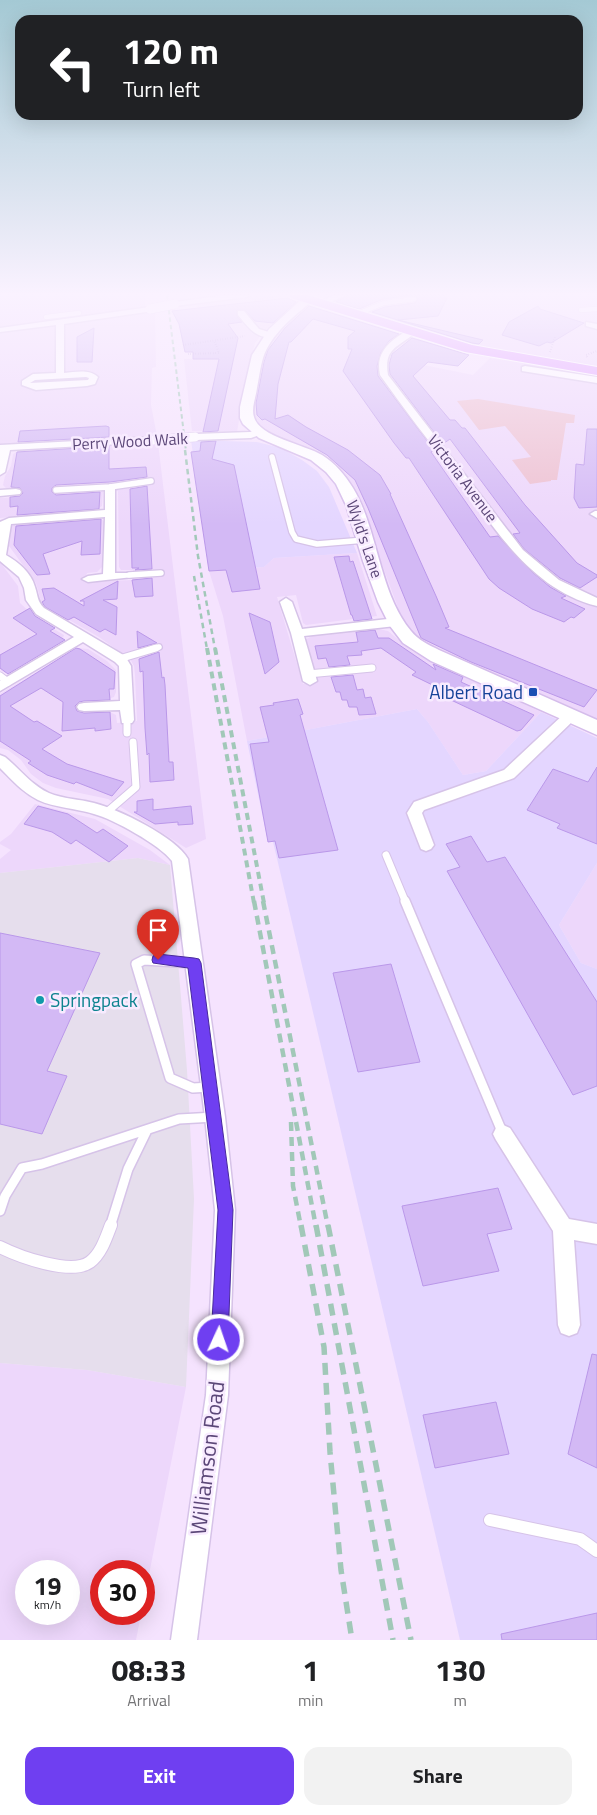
<!DOCTYPE html>
<style>
:root{--surface:#fff;--page:#f2f2f2;--text:#202124;--muted:#757577;--accent:#6f3ff1}
body{margin:0;font-family:"Titillium Web",sans-serif;background:var(--page);color:var(--text);height:100vh;display:flex;flex-direction:column;font-size:19px;white-space:nowrap}
*{box-sizing:border-box;margin:0}
p{font-size:16px;color:var(--muted)}
.icon{flex:none;width:28px;height:28px;fill:none;stroke:currentColor;stroke-width:2;stroke-linecap:round;stroke-linejoin:round}
.map{position:relative;height:1640px;overflow:hidden}
.sheet{display:flex;flex-direction:column;background:var(--surface);flex:1}
.sheet>*{flex:none}
.guide{position:absolute;left:15px;top:15px;width:568px;height:105px;border-radius:15px;box-shadow:0 5px 20px #0002;background:#202124;color:#fff;overflow:hidden}
.speed{position:absolute;left:15px;top:1560px;display:flex;gap:10px;font-size:25px;font-weight:700;text-align:center}
.speed>*{display:grid;place-content:center;width:65px;height:65px;border-radius:50%;background:var(--surface);box-shadow:0 5px 20px #0002;line-height:1}
.speed small{font-size:12px;font-weight:400}
.speed .limit{border:8px solid #d22;background:#fff;color:#111}
.pin{position:absolute;display:grid;place-items:center;width:42px;height:42px;color:#fff;margin:-51px -21px;border-radius:50% 50% 50% 0;rotate:-45deg;box-shadow:0 0 5px #0007}
.pin .icon{rotate:45deg}
.me{position:absolute;width:55px;margin:-28px;rotate:3deg;stroke-linejoin:round;filter:drop-shadow(0 0 4px #0008)}
.turn{display:flex;align-items:center;gap:18px;height:105px;padding:0 25px;font-size:22px}
.turn .icon{width:65px;height:65px;stroke-width:2.5}
.turn b{display:block;font-size:35px;line-height:42px}
.eta{display:flex;justify-content:space-evenly;align-items:center;height:85px;text-align:center}
.eta b{font-size:30px;font-weight:700;line-height:35px}
.primary-button{display:flex;gap:10px;margin-top:auto;padding:10px 25px}
.primary-button a{flex:1;height:58px;border-radius:15px;background:var(--accent);color:#fff;font-size:20px;font-weight:700;line-height:58px;text-align:center}
.primary-button a+a{background:var(--page);color:var(--text)}
.map>svg:first-child{display:block}
</style>
<div class="map">
<svg width="597" height="1640" viewBox="0 0 597 1640">
<rect width="100%" height="100%" fill="#f5e3fe"/>
<path fill="#edd7fb" fill-rule="evenodd" d="M0 295H145V308L0 327Z
M269 295H277L297 301 264 331 255 343 246 378 237 432 192 431 184 359 230 358 220 339 196 304Z
M367 295H597V366L499 351 427 333 365 312 389 303Z
M155 311 156 367 152 368 151 405 157 436 0 445V333Z
M297 315 389 339 374 355 473 375 490 358 597 374V720L422 643 404 624 357 497 309 450 275 435 261 427 253 413 259 369 267 346Z
M158 443 206 839 186 848 108 799 56 788 43 783 31 774 21 760 8 750 0 748V694L76 648 88 649 107 661 116 670V692L114 697 108 699 78 701 77 714 108 711 116 715 117 723 137 721 135 675 134 666 130 659 99 637 48 608 41 601 36 583 9 546 11 526 16 524 101 519 104 521 102 567 97 572 87 573 85 582 133 580V570H121L119 567 118 491 103 492 102 506 96 510 0 518V498L19 497 20 489 8 490 3 485 5 476 11 466 13 454 20 450Z
M357 553 377 616 306 625 303 623 296 595 277 597 303 684 318 682 305 640 308 638 314 635 379 629 388 631 412 651 541 712 486 771 463 775 428 722 417 709 247 741 223 616 209 571 264 567 274 558Z
M0 562 18 586 20 603 37 619 64 635 63 638 5 673 0 670Z
M35 804 95 819 150 850 170 865 138 858 0 873V859L11 850 0 844V842L11 834Z
M597 863V969L581 963 559 925Z
M0 1363 87 1370 186 1387 144 1600V1571H101V1614H141L136 1640H0ZM26 1571H69V1614H26Z"/>
<path fill="#e4d6ff" d="M191 440 257 442 281 448 302 460 317 471 329 487 357 553 274 558 264 567 209 571Z
M417 709 428 722 463 775 486 771 541 712 597 738V863L559 925 581 963 597 969V1640H460L279 867 273 842H268L247 741Z"/>
<path fill="#e6deed" d="M138 858 170 865 187 1070 194 1199 186 1387 87 1370 0 1363V873Z"/>
<path fill="#edc0d0" d="M478 399 575 415 574 423H566L557 480H551V481L530 484 512 460 531 457 505 426 479 430 457 401Z"/>
<path fill="#d3b9f5" stroke="#ba98e9" d="M348 295H412L383 299 359 309 336 302Z
M415 295H445L444 298H447L438 316 398 320 483 340 479 344 472 343 372 312 385 307 415 303 418 299Z
M288 298 296 302 273 323 255 321 245 310H237V316L242 322 228 324 238 338 218 431 203 432 219 359H193V352H185L179 324 172 311Z
M309 306 399 334 389 341 381 352 377 366 378 376 434 450 431 452 490 537 498 536 531 571 550 587 566 596 561 598 585 609 574 618 571 617 564 622 532 609 499 588 489 579 409 458H406L394 443 343 371 352 349H348V337L355 331 313 319 291 342H289L278 384 275 419 288 415 306 427 348 450 380 475 391 494H390L436 596 449 627 445 628 597 690 584 707 471 662 421 638 368 508 355 480 327 455 265 419 262 420 257 415 256 403 264 362 268 350 285 328Z
M538 306 540 309 584 323 551 343 547 342 539 346 502 335 509 322Z
M94 328 92 362H77V337Z
M412 338 469 355 458 366 428 362 413 376 450 420H455L462 428H465L525 505 577 563 597 575V577L580 588 560 578 524 549 513 534 520 533 450 439 443 444 390 374 389 365 392 354Z
M106 426 109 427V437L18 442 20 431Z
M587 429H597V507L579 508 574 498 576 464 584 465Z
M216 441 212 459 234 465 260 589 232 592 226 570 209 571 191 452 200 451 201 442Z
M109 446V469L146 467 147 477 110 482 56 485 52 488V492L56 495 100 492 99 509 17 515 18 506 10 507V497L20 496 23 493 20 488 11 487 17 452Z
M147 486 152 569 135 570 139 568H132L130 489Z
M101 519 100 554 81 555 82 541 43 554 50 574 37 575 14 545 16 526Z
M349 556 350 562 353 561 372 619 354 621 352 615H351L334 557Z
M152 578 153 596 135 597 132 580Z
M118 581 117 599 103 600 117 607 116 635 105 629 100 632 74 617 68 620 45 607 42 602 45 600 42 589 54 588 84 606V601H80Z
M30 608 35 616 55 628 50 631 65 640 8 674 0 668V655L37 634 13 618Z
M249 613 270 622 279 662 265 674Z
M375 630 378 638H389L436 670 433 664 463 677 461 682 534 715 521 730 517 731 451 700 455 696 412 675 416 672 381 648 361 651 362 655 347 656 350 665 329 667 326 658 318 659 315 646 358 642 356 632Z
M137 631 157 643 138 648Z
M76 648 80 649 115 672 114 689H109L110 700 84 701 79 702 75 706 77 711 84 713 110 712 111 729 95 731V728L62 731 63 702 41 688 10 706 34 722 37 721 62 736 42 749 67 764 124 782 112 796 76 782 74 784 47 775 28 763 31 761 0 741V696Z
M159 652 162 678 164 677 165 685 169 762H173L174 780 150 782 149 753 147 755 145 728 143 671 140 672 139 659Z
M353 675 357 690 363 689 365 698 371 697 376 714 359 715 357 707H349L347 700H342L340 692H336L331 677Z
M298 699 303 714 300 715 338 850 279 858 275 841 268 842 250 744 269 742 260 707 274 705 273 703Z
M597 767V844L557 828 560 824 527 810 553 769 588 782Z
M153 799V810L191 806 193 824 178 825V822L155 824 134 812H137V801Z
M38 806 68 814 97 833 103 829 128 846 109 862 76 840 71 844 52 832 24 824Z
M471 836 487 862 505 857 597 1002V1086L573 1095 447 871 460 867 446 844Z
M0 933 100 953 47 1071 67 1076 42 1134 0 1124Z
M391 964 420 1062 358 1072 333 973Z
M498 1188 512 1229 487 1234 499 1271 423 1286 402 1206Z
M592 1354 597 1355V1468L568 1454Z
M496 1402 509 1454 435 1468 423 1415Z
M597 1613V1640H502L501 1634Z"/>
<g fill="none" stroke-linecap="round" stroke-linejoin="round">
<defs>
<path id="lane-far4" d="M581 310 597 309
M357 314 384 303 414 299
M46 317 79 313"/>
<path id="lane-far3" d="M272 457 292 532 296 539 317 544 365 540
M56 490 110 487 151 481
M129 575 161 573
M152 649 159 647"/>
<path id="lane-far2" d="M119 659 156 648
M308 674 372 668
M0 676 8 682
M127 720V733
M107 812 136 787 133 742
M386 855 406 903"/>
<path id="lane-far1" d="M405 901 503 1134
M194 963 144 960 136 964 170 1078 193 1088 211 1087
M0 1211 5 1196 22 1168 42 1164 179 1119 215 1117
M110 1227 128 1169 147 1130"/>
<path id="lane" d="M0 1247C18 1256 71 1276 90 1262 101 1254 106 1238 111 1225
M490 1520 580 1539 597 1551"/>
<path id="street" d="M227 295H251L247 297 175 306 171 304 175 302Z
M334 295H346L324 305 317 303Z
M150 307 154 309 153 311 64 324V373C76 372 89 369 98 377L95 384 87 386 36 390 22 385V381L33 374 56 373V325L0 332V328ZM86 377 89 378 88 380 30 383 35 380Z
M238 311H244L259 329 272 333V337C256 339 247 326 238 315Z
M586 322 597 324V329L586 326Z
M410 329 417 331C401 347 383 346 388 375L523 550 559 580 597 598V606C529 589 492 524 453 472 428 440 403 408 380 375 375 351 391 340 410 329Z
M525 366 597 377V383L522 371V367Z
M259 429 262 430V434L251 438 195 440 190 437 195 434 250 432Z
M154 437 157 438V442L10 450 5 472 0 475V445Z
M110 484 115 487V573H133L135 575 133 577 88 582 82 579 88 576 103 574 105 517 11 524 6 555C18 562 31 572 35 587 38 596 37 601 44 608L125 656 131 666 134 720 132 723H122L120 710 84 711 79 710 77 707 79 704 84 703 120 701 119 666 115 662 83 642 0 691V681L74 637 36 614 26 600 24 588 19 577 0 561V522L9 518 105 510V487Z
M16 489 20 490 21 492 20 494 0 496V490Z
M595 511H597V518L590 514Z
M286 598 292 602 302 629 396 618 402 622 396 626 304 636 317 681 310 685 303 681 291 633 280 602Z
M570 712 575 713 577 716 575 719 514 778 424 810 422 813 434 845 431 849 426 851 421 849 407 813 414 802 504 770 565 713Z
M0 755 5 757C20 769 31 785 49 793 63 799 79 799 94 803 118 809 176 837 188 859L225 1117 235 1210 228 1395 197 1640H171L206 1395 215 1210 205 1117 172 861C160 845 113 819 94 814 75 808 55 808 38 800 22 792 12 780 0 768Z
M503 1125 510 1128 569 1219 597 1224V1244L574 1240 580 1325 577 1333 569 1336 561 1333 558 1325 553 1231 496 1140 493 1134 496 1128Z"/>
<path id="secondary" d="M308 296 314 299 312 301C293 317 271 334 263 358 260 368 259 378 257 388 256 397 251 408 254 417 259 437 306 445 322 455 335 463 345 475 353 488 378 529 379 593 411 631 418 640 429 645 439 650L597 720V735L431 661 403 643 390 626 378 602 363 561 346 505 336 484 326 472 311 460 259 438 243 424 240 418V407L252 355 269 329 304 297Z"/>
<path id="primary" d="M289 295H308L472 345 597 367V375L465 352 291 298Z"/>
</defs>
<use href="#lane-far4" stroke="#d6c3e8" stroke-width="5.5"/>
<use href="#lane-far3" stroke="#d6c3e8" stroke-width="8"/>
<use href="#lane-far2" stroke="#d6c3e8" stroke-width="9"/>
<use href="#lane-far1" stroke="#d6c3e8" stroke-width="12"/>
<use href="#lane" stroke="#d6c3e8" stroke-width="14"/>
<use href="#street" stroke="#d6c3e8" stroke-width="3"/>
<use href="#secondary" stroke="#d5bdeb" stroke-width="3"/>
<use href="#primary" stroke="#fff" stroke-width="2"/>
<path stroke="#b79cda" stroke-width="2" stroke-dasharray="0.5 2" stroke-linecap="butt" d="M255 300 283 295
M183 345 245 336
M550 352 555 337
M188 354 219 353 214 340
M587 357 586 355 597 351"/>
<use href="#lane-far4" stroke="#fff" stroke-width="4.5"/>
<use href="#lane-far3" stroke="#fff" stroke-width="5.5"/>
<use href="#lane-far2" stroke="#fff" stroke-width="7"/>
<use href="#lane-far1" stroke="#fff" stroke-width="9"/>
<use href="#lane" stroke="#fff" stroke-width="12"/>
<use href="#street" fill="#fff" fill-rule="evenodd"/>
<use href="#secondary" fill="#fff" fill-rule="evenodd"/>
<use href="#primary" fill="#de99ff" fill-rule="evenodd"/>
<path stroke="#a1c8b8" stroke-width="2" stroke-dasharray="4.5 3" stroke-linecap="butt" d="M167 295 186 451"/>
<path stroke="#a1c8b8" stroke-width="2.5" stroke-dasharray="5.5 4" stroke-linecap="butt" d="M185 450 198 556 215 649
M194 576 207 649"/>
<path stroke="#a1c8b8" stroke-width="4" stroke-dasharray="7 5" stroke-linecap="butt" d="M207 648 254 903
M215 648 264 903"/>
<path stroke="#a1c8b8" stroke-width="4.5" stroke-dasharray="9 6" stroke-linecap="butt" d="M254 901 316 1227
M263 901 328 1227
M291 1122 293 1186 301 1227"/>
<path stroke="#a1c8b8" stroke-width="5.5" stroke-dasharray="12 8" stroke-linecap="butt" d="M301 1225 324 1347 330 1452 341 1570 352 1640
M316 1225 393 1640
M328 1225 411 1640"/>
<defs>
<path id="street-bridge" d="M150 309 175 304
M154 440 195 437"/>
</defs>
<use href="#street-bridge" stroke="#d6c3e8" stroke-width="10" stroke-linecap="butt"/>
<use href="#street-bridge" stroke="#fff" stroke-width="9"/>
</g>
<linearGradient id="sky" x2="0" y2="1"><stop stop-color="#a4c9d4"/><stop offset="0.56" stop-color="#faf2ff"/><stop offset="1" stop-color="#faf2ff" stop-opacity="0"/></linearGradient>
<rect width="597" height="525" fill="url(#sky)"/>
<path fill="#6f3ff1" stroke="#48299d" d="M158 954 194 958 199 959 201 963 233 1210 228 1340 225 1346 219 1348 213 1346 211 1340 218 1210 188 968 153 963 152 960 153 956Z"/>
<rect fill="#1a4fb4" stroke="#f8ebff" stroke-width="2" x="528" y="687" width="10" height="10" rx="2.5"/>
<circle fill="#0f9aa8" stroke="#f8ebff" stroke-width="2" cx="40" cy="1000" r="5"/>
<g text-anchor="middle" stroke-width="5" stroke-linejoin="round" paint-order="stroke">
<g font-size="16" fill="#5b4778" stroke="#f8ebff">
<text transform="translate(130 441) rotate(-3)" y="6">Perry Wood Walk</text>
<text transform="translate(463 478) rotate(53)" y="6">Victoria Avenue</text>
<text transform="translate(365 539) rotate(71)" y="6">Wyld's Lane</text>
</g>
<g font-size="19" fill="#164399" stroke="#f8ebff" text-anchor="end">
<text x="523" y="699">Albert Road</text>
</g>
<g font-size="19" fill="#0d838f" stroke="#f8ebff" text-anchor="start">
<text x="50" y="1007">Springpack</text>
</g>
<g font-size="22" fill="#5b4778" stroke="#f8ebff">
<text transform="translate(207 1458) rotate(-83)" y="8">Williamson Road</text>
</g>
</g>
</svg>
<div class="speed"><div>19<small>km/h</small></div><div class="limit">30</div></div>
<div class="pin" style="left:158px;top:960px;background:#d93025"><svg class="icon" aria-label="arrive" viewBox="0 0 24 24"><path d="M6 21V4h12l-3 4 3 4H6"/></svg></div>
<svg class="me" style="left:219px;top:1340px" viewBox="-20 -20 40 40"><circle r="17" fill="#6f3ff1" stroke="#fff" stroke-width="3"/><path d="M0-11L8 9 0 5-8 9z" fill="#fff"/></svg>
<div class="guide">
<div class="turn"><svg class="icon" aria-label="left" viewBox="0 0 24 24"><path d="M17 20v-9H6M10 6l-5 5 5 5"/></svg><div><b>120 m</b>Turn left</div></div>
</div>
</div>
<section class="sheet">
<div class="eta">
<div><b>08:33</b><p>Arrival</p></div>
<div><b>1</b><p>min</p></div>
<div><b>130</b><p>m</p></div>
</div>
<div class="primary-button"><a>Exit</a><a>Share</a></div>
</section>
